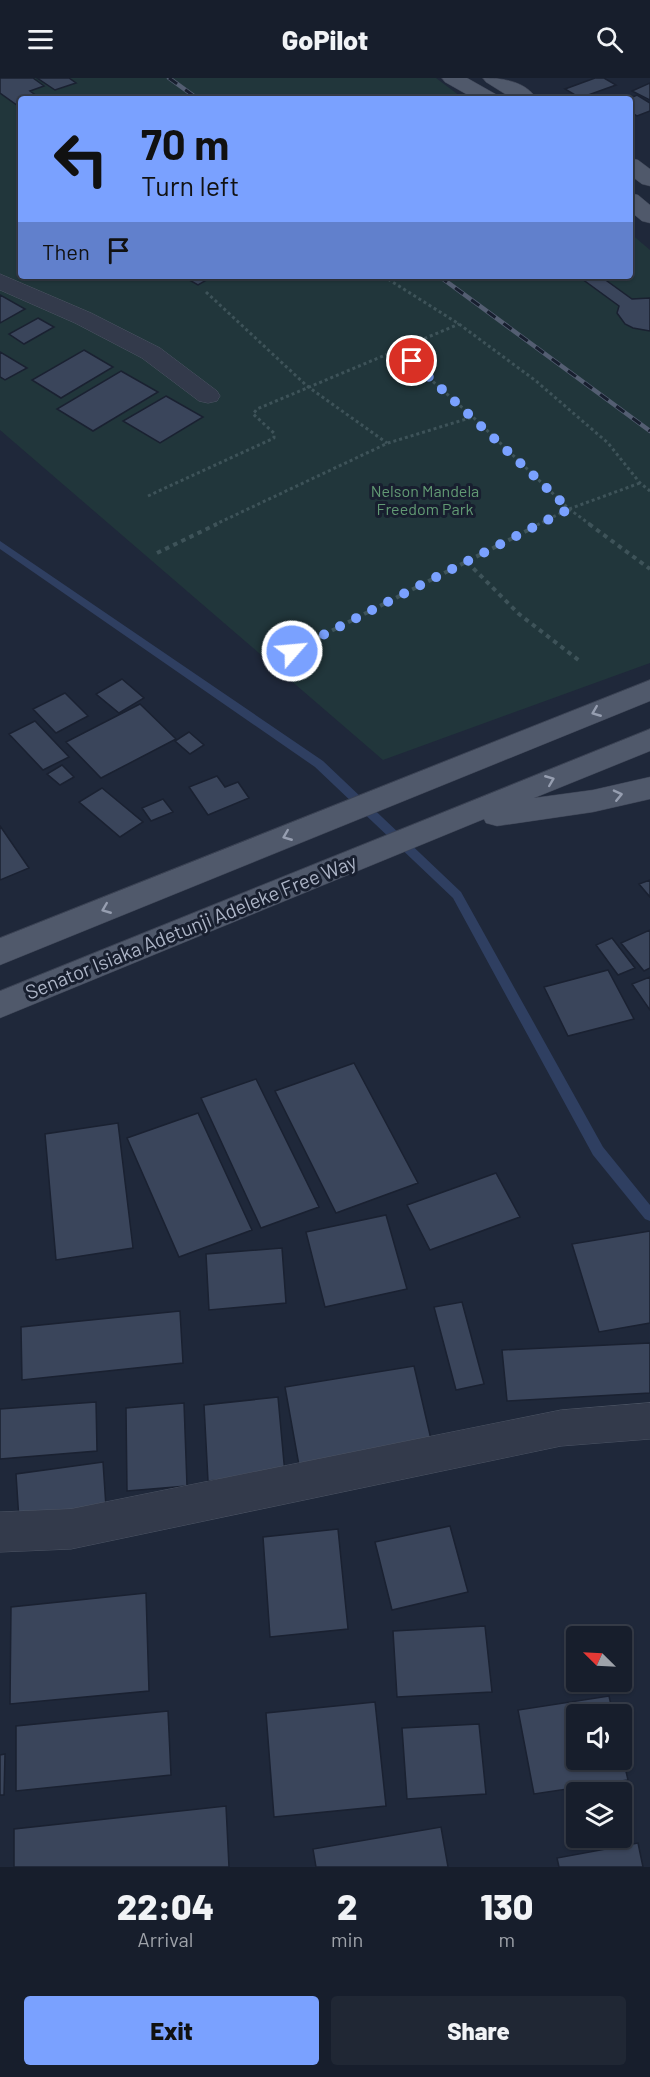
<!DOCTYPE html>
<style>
:root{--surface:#171e2c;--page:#202734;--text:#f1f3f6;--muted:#9ea2a9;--line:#363c48;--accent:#7aa1ff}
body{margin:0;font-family:Barlow,sans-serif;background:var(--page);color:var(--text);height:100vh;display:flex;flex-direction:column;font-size:22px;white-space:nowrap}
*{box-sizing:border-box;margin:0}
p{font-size:20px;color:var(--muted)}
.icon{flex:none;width:33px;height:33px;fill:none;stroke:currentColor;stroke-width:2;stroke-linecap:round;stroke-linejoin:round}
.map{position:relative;height:1789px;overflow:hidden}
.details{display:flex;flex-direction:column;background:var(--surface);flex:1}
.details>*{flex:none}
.hud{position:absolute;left:18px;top:18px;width:615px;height:183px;border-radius:6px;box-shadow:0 2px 4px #0004,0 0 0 2px var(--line);background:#7aa1ff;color:#111;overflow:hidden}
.needle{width:39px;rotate:294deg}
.fabs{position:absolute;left:566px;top:1548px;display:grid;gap:12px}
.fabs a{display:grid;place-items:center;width:66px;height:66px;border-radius:6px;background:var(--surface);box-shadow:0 2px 4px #0004,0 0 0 2px var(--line);font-size:30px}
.pin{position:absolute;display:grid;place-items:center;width:51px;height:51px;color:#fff;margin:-26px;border:3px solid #fff;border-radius:50%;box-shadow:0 2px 6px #0007}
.me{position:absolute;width:66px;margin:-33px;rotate:63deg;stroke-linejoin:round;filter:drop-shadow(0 0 4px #0008)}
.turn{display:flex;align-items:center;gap:21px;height:126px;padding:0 24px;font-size:27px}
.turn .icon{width:78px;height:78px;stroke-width:2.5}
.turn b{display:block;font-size:42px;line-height:51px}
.then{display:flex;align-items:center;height:57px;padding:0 24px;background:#0003;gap:12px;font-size:22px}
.eta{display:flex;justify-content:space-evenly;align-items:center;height:102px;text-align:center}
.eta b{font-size:36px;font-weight:800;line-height:42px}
.primary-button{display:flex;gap:12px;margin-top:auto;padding:12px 24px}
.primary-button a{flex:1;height:69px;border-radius:6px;background:var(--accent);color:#111;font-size:24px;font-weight:800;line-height:69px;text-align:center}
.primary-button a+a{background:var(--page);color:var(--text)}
header{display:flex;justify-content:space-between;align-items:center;height:78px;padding:0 24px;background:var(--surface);font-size:27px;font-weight:800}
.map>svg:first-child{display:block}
</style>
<header><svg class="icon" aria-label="menu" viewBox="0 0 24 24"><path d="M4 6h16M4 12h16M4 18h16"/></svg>GoPilot<svg class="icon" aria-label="search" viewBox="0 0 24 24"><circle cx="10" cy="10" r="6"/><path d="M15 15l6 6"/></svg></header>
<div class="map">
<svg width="650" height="1789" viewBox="0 0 650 1789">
<rect width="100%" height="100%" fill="#1f283a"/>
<path fill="#21363b" d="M0 0H436L464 21H21V198H630V155L650 172V585L383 682 0 352Z"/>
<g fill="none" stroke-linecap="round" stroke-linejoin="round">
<path fill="#2f3f61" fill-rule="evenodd" d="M0 463 323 683 461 814 603 1069 650 1127V1143L645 1141 593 1077 453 820 315 689 0 471Z"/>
</g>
<path fill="#3a455b" stroke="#1a2131" stroke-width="1.5" d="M0 0H33L44 8 30 13 41 21H21V30L0 15Z
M37 0H69L76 5 55 12Z
M595 0H604L616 7 580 20 565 11Z
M650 5V22L632 13Z
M637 17 650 25V33L637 38 630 34V21H628Z
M186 198H209L212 199 198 207 184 199Z
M578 198H600L632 221 650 220V253L633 250 625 246 617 235 619 228Z
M0 217 25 231 0 245Z
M38 240 54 249 24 266 9 256Z
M84 272 113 289 61 320 32 302Z
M0 274 27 290 5 302 0 299Z
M121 293 158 314 93 353 57 331Z
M166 318 203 339 160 365 123 343Z
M122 601 144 620 119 635 96 616Z
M65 615 88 638 56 655 33 631Z
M140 626 176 661 101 700 66 664Z
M35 643 69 679 43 692 9 656Z
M189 654 204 667 190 676 175 663Z
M62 687 74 699 60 707 47 696Z
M217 698 225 709 238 704 249 720 208 737 189 709Z
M102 710 143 744 120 759 79 724Z
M163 721 173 734 151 743 142 730Z
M0 748 29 790 0 802Z
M650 802V819L639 806Z
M650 852V890L644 893 621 865Z
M612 860 635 890 618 897 596 867Z
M608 892 634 941 568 958 544 909Z
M650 899V932L632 906Z
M354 985 418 1105 336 1135 275 1013Z
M256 1001 319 1129 261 1150 201 1020Z
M198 1035 252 1152 179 1179 127 1060Z
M118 1045 133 1170 56 1182 45 1056Z
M496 1095 520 1139 430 1172 407 1127Z
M386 1137 407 1211 325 1229 306 1154Z
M650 1153V1245L599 1254 572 1166Z
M282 1170 286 1225 209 1232 206 1176Z
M462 1224 484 1306 456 1312 434 1229Z
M180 1233 183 1285 22 1302 21 1249Z
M650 1265V1315L507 1323 502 1272Z
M414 1288 433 1370 300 1393 285 1309Z
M278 1319 285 1396 208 1403 204 1327Z
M96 1324 97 1373 0 1381V1331Z
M184 1325 187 1408 127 1413 126 1330Z
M103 1384 106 1429 19 1442 16 1396Z
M450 1448 468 1514 392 1532 375 1464Z
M338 1451 348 1551 270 1559 263 1459Z
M146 1515 149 1613 10 1626 11 1529Z
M485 1548 492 1614 397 1619 393 1553Z
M609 1618 613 1636H576V1682H621V1672L628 1702 534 1716 518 1632Z
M375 1624 386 1728 274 1739 266 1635Z
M168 1633 171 1697 16 1713V1648Z
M479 1646 486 1716 407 1721 402 1650Z
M5 1676 4 1717H0V1677Z
M226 1728 229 1789H14V1751Z
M441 1749 448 1789H316L313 1771Z
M638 1765 643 1789H559L557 1780Z"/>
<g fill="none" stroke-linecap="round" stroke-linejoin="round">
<defs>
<path id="minor" d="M0 196 91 235 160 270 217 313 220 318 217 323 208 325 199 323 142 280 75 245 0 212Z
M650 1325V1361L561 1368 71 1471 0 1474V1434L71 1431 561 1332Z"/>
<path id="major" d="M442 0H467L497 17 500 21H475L445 4Z
M483 0C503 0 525 3 537 21H513L486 4Z
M630 80 638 82 650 91V108L642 106 630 97Z
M630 115 638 117 650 127V145L642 143 630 133Z
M650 602V623L0 887V860Z
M650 651V673L534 720 593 712 650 699V721L593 734 497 748 486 745 484 741 0 940V913Z"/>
</defs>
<use href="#minor" stroke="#4d5565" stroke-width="1"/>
<use href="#major" stroke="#3c4354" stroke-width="1"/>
<path stroke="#3e5359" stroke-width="3" stroke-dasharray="3 3" stroke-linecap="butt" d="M383 198 459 246 536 303 608 365 640 405 650 413
M206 214 307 308 387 365
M397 272 473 339 569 431 591 447
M148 418 274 360V355L253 336 257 331 459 246
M214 447 388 365 473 339
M537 447 569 431 640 405"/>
<path stroke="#3e5359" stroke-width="4" stroke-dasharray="4.5 4.5" stroke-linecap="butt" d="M589 446 650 491
M157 475 217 446
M467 484 519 536 581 584
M292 573 540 446"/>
<use href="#minor" fill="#333a4b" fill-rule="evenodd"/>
<use href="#major" fill="#50596b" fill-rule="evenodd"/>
<defs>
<path id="rail" d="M169 0 198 21
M439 198 650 353"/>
</defs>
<use href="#rail" stroke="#545e72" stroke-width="4.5"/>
<use href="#rail" stroke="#181f2f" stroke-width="3" stroke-dasharray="10" stroke-linecap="butt"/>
</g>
<defs><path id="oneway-chevron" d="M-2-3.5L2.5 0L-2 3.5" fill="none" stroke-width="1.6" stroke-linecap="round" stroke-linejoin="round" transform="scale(1.5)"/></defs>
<g stroke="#969eb0">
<use href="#oneway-chevron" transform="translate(596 634) rotate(158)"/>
<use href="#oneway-chevron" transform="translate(550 702) rotate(-22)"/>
<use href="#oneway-chevron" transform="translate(618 717) rotate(-13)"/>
<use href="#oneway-chevron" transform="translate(287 758) rotate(158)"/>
<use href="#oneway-chevron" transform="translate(106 831) rotate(158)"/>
</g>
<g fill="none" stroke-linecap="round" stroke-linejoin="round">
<path stroke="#7aa1ff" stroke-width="10" stroke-dasharray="0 18" d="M292 573 569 431 412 283"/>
</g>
<g text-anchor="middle" stroke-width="6" stroke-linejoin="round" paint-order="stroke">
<g font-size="16" fill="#629a74" stroke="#181f2f">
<text x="425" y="419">Nelson Mandela<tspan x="425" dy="18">Freedom Park</tspan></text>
</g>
<g font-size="20" fill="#adb5c7" stroke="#181f2f">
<text transform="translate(191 849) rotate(-22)" y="7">Senator Isiaka Adetunji Adeleke Free Way</text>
</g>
</g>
</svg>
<div class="fabs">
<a><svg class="needle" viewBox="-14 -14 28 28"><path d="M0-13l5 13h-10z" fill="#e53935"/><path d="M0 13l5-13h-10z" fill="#9ea2a9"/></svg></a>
<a><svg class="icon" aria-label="sound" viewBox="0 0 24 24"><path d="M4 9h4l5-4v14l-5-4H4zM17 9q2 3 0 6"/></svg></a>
<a><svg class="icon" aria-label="layers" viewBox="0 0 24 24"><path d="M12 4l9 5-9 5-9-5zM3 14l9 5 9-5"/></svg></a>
</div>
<div class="pin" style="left:412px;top:283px;background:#d93025"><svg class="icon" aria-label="arrive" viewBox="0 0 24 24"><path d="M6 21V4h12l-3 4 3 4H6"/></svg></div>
<svg class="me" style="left:292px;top:573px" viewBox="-20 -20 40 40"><circle r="17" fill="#7aa1ff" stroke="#fff" stroke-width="3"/><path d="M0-11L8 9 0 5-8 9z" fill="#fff"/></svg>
<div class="hud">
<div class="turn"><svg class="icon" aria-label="left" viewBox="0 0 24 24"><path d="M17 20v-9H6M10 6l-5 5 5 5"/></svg><div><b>70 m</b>Turn left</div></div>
<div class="then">Then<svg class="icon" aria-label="arrive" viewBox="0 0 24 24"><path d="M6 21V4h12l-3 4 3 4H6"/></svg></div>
</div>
</div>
<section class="details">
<div class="eta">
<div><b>22:04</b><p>Arrival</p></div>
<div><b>2</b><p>min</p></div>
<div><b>130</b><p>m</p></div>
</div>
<div class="primary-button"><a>Exit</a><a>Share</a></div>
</section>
